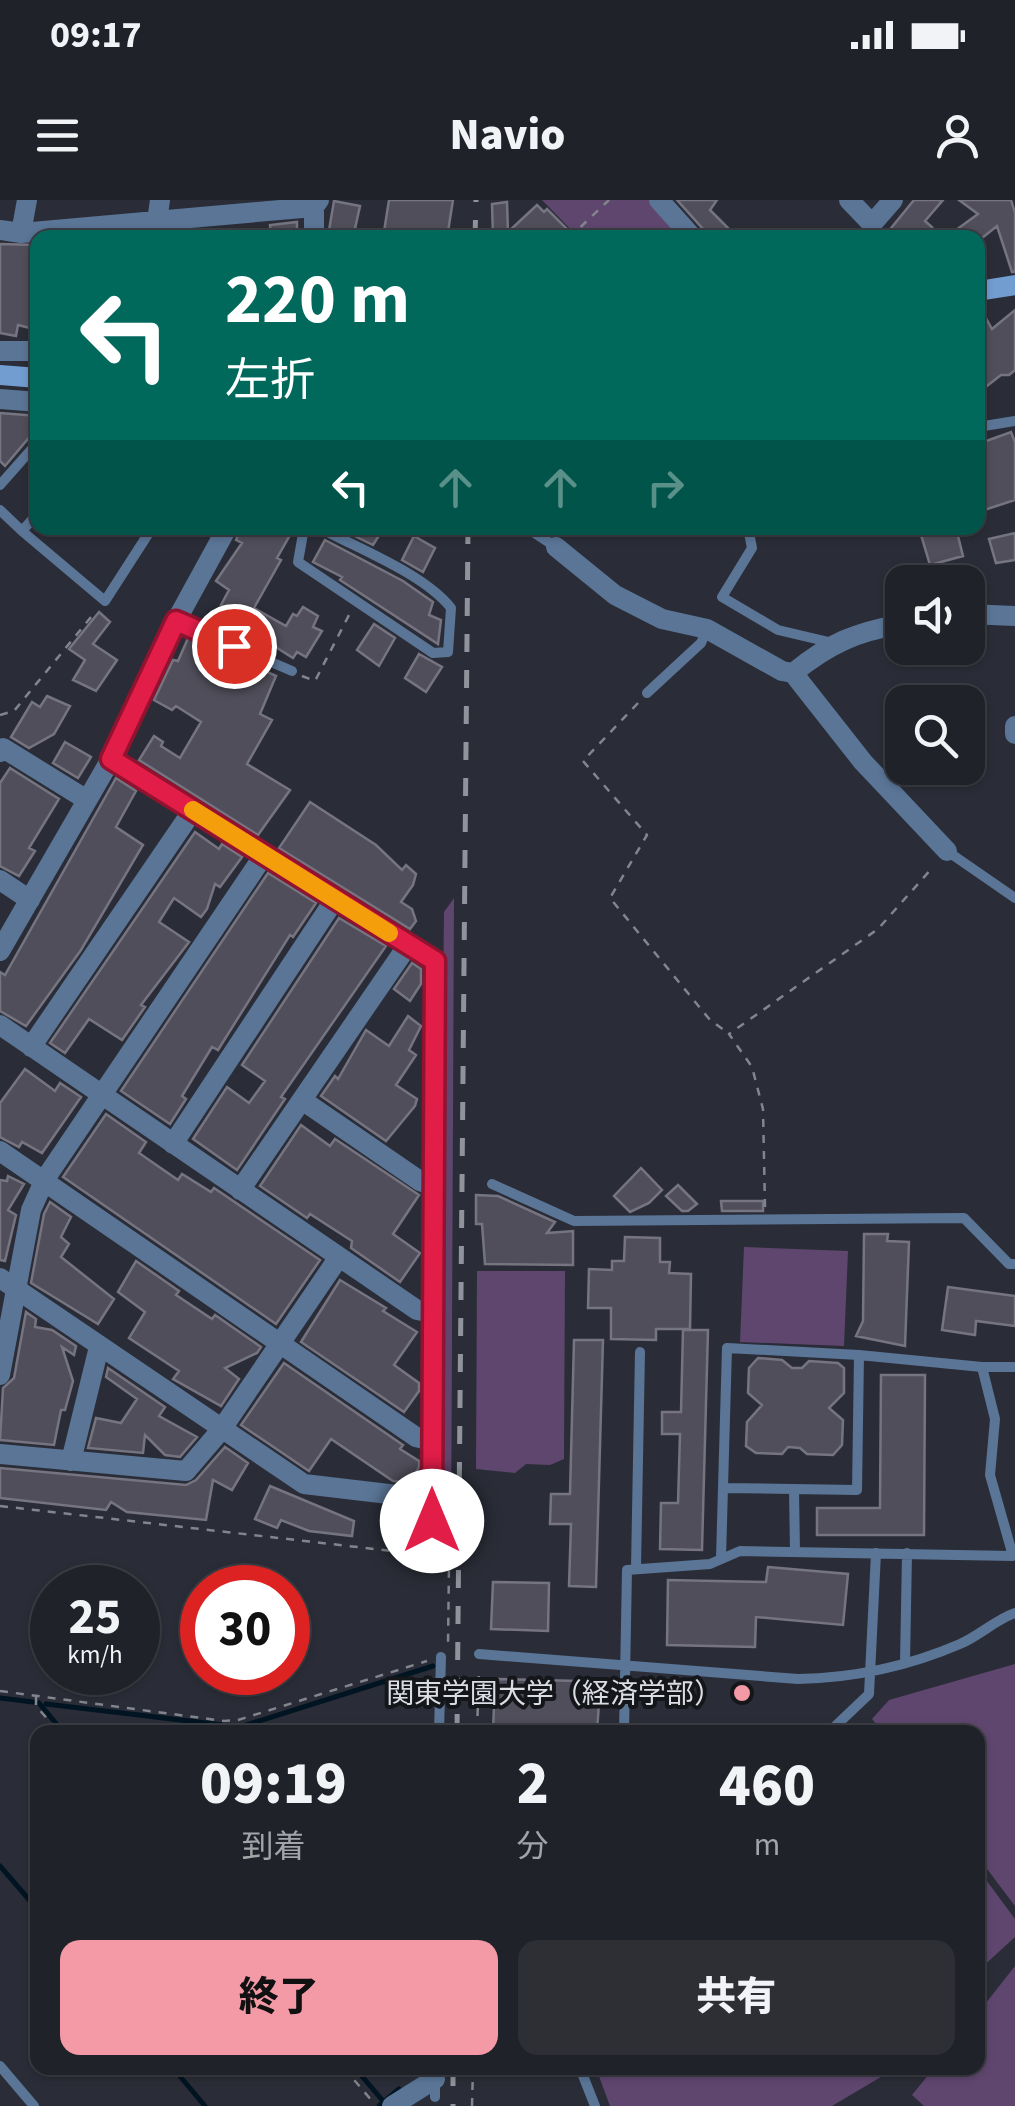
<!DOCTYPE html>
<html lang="ja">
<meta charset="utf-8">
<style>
:root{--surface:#202229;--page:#2d2f35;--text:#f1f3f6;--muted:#a2a4a8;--line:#3d3f46;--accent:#f49aa7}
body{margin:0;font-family:"Source Sans 3","Noto Sans JP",sans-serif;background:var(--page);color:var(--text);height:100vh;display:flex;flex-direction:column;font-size:38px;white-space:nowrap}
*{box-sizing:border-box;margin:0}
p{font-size:32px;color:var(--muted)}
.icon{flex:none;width:55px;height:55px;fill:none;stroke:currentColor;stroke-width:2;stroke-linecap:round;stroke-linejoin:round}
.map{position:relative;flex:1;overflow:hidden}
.details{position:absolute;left:30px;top:1525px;width:955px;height:350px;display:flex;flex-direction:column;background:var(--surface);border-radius:20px;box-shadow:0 2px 8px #0004,0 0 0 2px var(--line)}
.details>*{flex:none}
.hud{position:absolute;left:30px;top:30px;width:955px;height:305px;border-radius:20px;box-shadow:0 2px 8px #0004,0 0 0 2px var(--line);background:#00695c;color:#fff;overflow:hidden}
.buttons{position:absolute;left:885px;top:365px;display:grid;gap:20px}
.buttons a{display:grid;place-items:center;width:100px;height:100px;border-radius:20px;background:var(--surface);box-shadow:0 2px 8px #0004,0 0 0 2px var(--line);font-size:50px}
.speed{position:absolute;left:30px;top:1365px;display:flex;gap:20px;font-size:50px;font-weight:700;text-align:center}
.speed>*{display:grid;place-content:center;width:130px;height:130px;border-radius:50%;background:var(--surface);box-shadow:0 2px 8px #0004,0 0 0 2px var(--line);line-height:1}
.speed small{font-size:25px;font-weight:400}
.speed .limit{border:15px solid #d22;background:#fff;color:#111}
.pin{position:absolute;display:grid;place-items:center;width:85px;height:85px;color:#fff;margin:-42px;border:5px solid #fff;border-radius:50%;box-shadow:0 2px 10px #0007}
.me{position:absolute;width:110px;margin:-55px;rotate:0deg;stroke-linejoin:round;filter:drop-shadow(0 0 8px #0008)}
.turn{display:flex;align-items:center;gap:35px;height:210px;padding:0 30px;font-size:45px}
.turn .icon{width:130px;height:130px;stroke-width:2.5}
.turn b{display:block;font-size:70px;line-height:85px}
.lanes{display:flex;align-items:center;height:95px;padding:0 30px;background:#0003;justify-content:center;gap:50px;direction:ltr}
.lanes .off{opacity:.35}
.eta{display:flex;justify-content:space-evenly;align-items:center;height:170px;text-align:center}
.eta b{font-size:60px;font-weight:800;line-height:70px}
.button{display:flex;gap:20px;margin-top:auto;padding:20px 30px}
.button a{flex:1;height:115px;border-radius:20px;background:var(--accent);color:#111;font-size:40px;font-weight:800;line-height:115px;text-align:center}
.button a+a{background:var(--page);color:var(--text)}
.status{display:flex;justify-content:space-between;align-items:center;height:70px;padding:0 50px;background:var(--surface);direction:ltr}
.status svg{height:28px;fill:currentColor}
header{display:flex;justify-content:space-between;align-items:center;height:130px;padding:0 30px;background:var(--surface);font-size:45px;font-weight:800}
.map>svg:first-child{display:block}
</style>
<div class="status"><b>09:17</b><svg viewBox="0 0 49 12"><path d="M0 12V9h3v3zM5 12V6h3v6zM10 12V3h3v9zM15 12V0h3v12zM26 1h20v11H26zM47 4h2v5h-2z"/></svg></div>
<header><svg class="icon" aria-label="menu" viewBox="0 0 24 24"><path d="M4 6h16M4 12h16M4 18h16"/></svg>Navio<svg class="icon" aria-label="person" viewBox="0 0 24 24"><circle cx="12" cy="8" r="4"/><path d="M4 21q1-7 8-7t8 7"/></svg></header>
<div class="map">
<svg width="1015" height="1906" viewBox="0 0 1015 1906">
<rect width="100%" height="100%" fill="#2a2d37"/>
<path fill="#5f466e" d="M542 0H652L686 37H578Z
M454 698 451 1353 437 1344 444 712Z
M744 1047 848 1051 844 1146 740 1142Z
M477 1071H565L564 1259 550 1265 526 1264 515 1273 476 1269Z
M1015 1464V1706L978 1657V1532H882L872 1519 889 1500Z
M978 1669 1015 1719V1737L978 1771Z
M1015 1766V1906H924L912 1895 934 1868H978V1813Z
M596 1868H896L832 1906H610Z"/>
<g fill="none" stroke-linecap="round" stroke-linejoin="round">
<path stroke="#001422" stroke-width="5" d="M0 1498 33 1502
M39 1503 63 1532
M46 1504 240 1527 433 1466
M0 1666 38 1710
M173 1868 205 1906
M355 1868 383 1901
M424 1871 428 1868
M379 1906 399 1889"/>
</g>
<path fill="#504e5a" stroke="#757480" stroke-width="2.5" d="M389 0H453L447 38H383Z
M677 0H717L710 10 728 28 718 38H706L703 29Z
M914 0H943L925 21 932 27 921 38H883Z
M959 0H1011L1015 13V72H1012L997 26 982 38H945L978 14Z
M334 1 360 6 353 38 328 36Z
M507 2 508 32 537 5 544 12 547 9 567 29 558 38H493L492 4Z
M297 22V38H271L270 25Z
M0 44 38 45V124L33 123 30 128 18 125 16 136 0 133Z
M978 104 992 129 1015 110V170L1009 175H1001L978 193Z
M0 213 38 216V227L5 266 0 261Z
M1011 232 1015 242V300L978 312V244Z
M241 328H294L277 358 281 360 254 408 286 426 293 414 297 416 303 407 318 416 313 427 322 431 306 457 297 452 293 458 252 432 256 426 221 405 229 390 216 381 242 343 236 340Z
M338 328H384L373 345Z
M919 328H956L963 356 930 365Z
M1015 333V360L996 363 989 339Z
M414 336 435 348 423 372 402 360Z
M325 340 403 381 433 402 429 415 441 420 438 444 340 380 342 377 313 362Z
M99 412 110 422 93 444 117 460 96 491 73 480 85 460 69 449Z
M374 424 395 438 379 466 357 450Z
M189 436 276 476 260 514 272 520 247 564 290 590 258 635 139 560 154 536 163 542 161 546 180 558 201 522 176 506 172 510 154 500 173 460 178 461Z
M419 454 442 467 426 492 405 478Z
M47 496 70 506 54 534 29 548 11 537 32 502 40 507Z
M65 542 91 557 78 578 53 563Z
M10 568 59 599 29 648 35 651 19 676 0 666V583Z
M116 578 136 591 116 627 143 645 81 750 26 826 0 811V772L5 775Z
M310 602 376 645 402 670 406 665 416 674 413 685 401 702 412 709 416 721 410 729 279 648Z
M195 632 219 649 222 644 242 657 220 687 215 684 207 709 201 717 174 698 159 722 189 742 141 805 145 807 122 840 89 819 65 853 50 843Z
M268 673 316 703 293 737 290 735 218 850 212 847 182 896 186 899 170 924 167 922 121 891Z
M339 718 386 746 281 897 285 899 237 970 193 939 227 887 249 903 265 881 242 865Z
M412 763 421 769V784L410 801 394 789Z
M408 816 421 826 409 850 416 855 396 885 417 899 415 906 386 941 321 896 335 876 338 879 366 830 389 846Z
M25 869 55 891 60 883 81 897 42 953 22 942 19 947 0 937V903Z
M106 914 146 942 139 953 178 980 182 974 211 992 214 988 320 1060 276 1124 63 977Z
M301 925 330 946 335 939 419 995 393 1034 420 1053 400 1082 351 1048 352 1041 310 1014 307 1018 260 986Z
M641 968 662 990 649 1003 630 1012 614 996Z
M8 976 24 984 8 1010 16 1015 5 1061 0 1060V980L7 981Z
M678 985 697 1004 688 1011H682L666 996Z
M476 995 498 996 555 1022 547 1033 573 1031V1065L485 1064 482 1024H476Z
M721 1001H763V1011H722Z
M50 1002 71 1017 61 1037 69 1044 61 1057 114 1099 98 1124 31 1083 44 1014Z
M864 1034H888L887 1041 909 1042 905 1146 856 1136 863 1121Z
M625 1037 660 1038V1062H670L669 1073 691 1074 690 1129H656V1140L611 1139V1108H588L589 1069 612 1070V1061H624Z
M136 1061 179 1091 176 1095 212 1119 215 1115 261 1147 257 1153 225 1168 239 1179 221 1206 173 1179 179 1171 129 1138 145 1112 118 1092Z
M340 1080 386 1108 383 1111 417 1132 394 1165 419 1183V1191L404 1212 301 1142Z
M948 1087 1015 1096V1126L976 1121 975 1135 942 1130Z
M26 1112 36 1119 35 1127 52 1130 76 1146 74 1155 62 1147 73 1181 65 1210H61L54 1245 0 1240 3 1188 14 1178Z
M683 1130H708L702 1350 660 1349 661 1303H678L680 1234H662V1212H681Z
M574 1140H603L596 1387 569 1386 571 1324H550L551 1294H570Z
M758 1158 782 1160 792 1168H802L809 1161 838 1163 844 1168V1193L829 1208 843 1220 842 1245 833 1255 807 1254 800 1248 788 1247 782 1254 756 1253 746 1246 747 1222 762 1205 748 1193 749 1168Z
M284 1163 403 1245 400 1249 419 1261V1267L410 1283 393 1281 331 1239 309 1271 241 1225Z
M108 1168 165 1207 159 1216 197 1237 180 1257 165 1255 145 1235 143 1253 88 1248 96 1218 121 1223 137 1199 106 1177Z
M881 1175H925L924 1335H817V1308H880Z
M225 1247 248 1263 232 1290 213 1280 206 1320 127 1312 111 1302 106 1310 0 1298V1268L186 1285 196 1280Z
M270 1286 354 1321 352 1336 309 1331 281 1320 277 1328 255 1319Z
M390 1308 416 1311 410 1342 385 1339 391 1326 388 1324Z
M768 1367 848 1374 843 1425 756 1417 755 1447 667 1445 668 1380 766 1382Z
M493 1382 549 1383 548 1431 491 1429Z
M495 1479 579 1481 599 1503 597 1532H493Z"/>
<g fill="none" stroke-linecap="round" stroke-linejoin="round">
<path stroke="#83858e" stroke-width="2.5" stroke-dasharray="8 8" stroke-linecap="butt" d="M569 38 609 0
M450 331 451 328
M302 476 315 481 349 415
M638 503 583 561 647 635 610 698 710 820 728 833
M0 515 14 511 96 411
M765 1007 763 909 752 867 729 834 878 729 933 667
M0 1306 418 1354
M444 1355 449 1364 448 1446
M0 1491 224 1521 238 1520 427 1461
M36 1497V1506L59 1532
M477 1532 479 1470
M344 1868 372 1901
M472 1906 473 1868"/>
<path stroke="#5a7596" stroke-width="10" d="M978 227 1015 221
M0 285 38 242
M0 310 22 331 38 313
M304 328 298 362 433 453 448 452 451 408C424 374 359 349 320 328
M527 328 556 347
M748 328 752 348 722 397 778 430 833 443
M22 331 105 401 152 328
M176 421 292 471
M647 493 701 443 707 429
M947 651 1015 698
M492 984 574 1021 964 1018 1009 1064H1015
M982 1167H1015
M794 1289 795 1352
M721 1358 727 1148 859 1155 857 1290 723 1288
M636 1367 640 1152
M479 1454 798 1479C853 1478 909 1466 960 1444 979 1436 995 1420 1015 1413
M905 1463 907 1353
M439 1532 441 1457
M624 1532 627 1370 710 1364 740 1351 1013 1356 990 1275 995 1219 982 1167 859 1155
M829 1532 869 1494 876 1353
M0 1866 34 1906
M435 1868V1897
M580 1868 595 1906"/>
<path stroke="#5a7596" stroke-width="20" d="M659 0 693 38
M849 0 872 24 893 0
M157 21 160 0
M0 30 21 33 314 7
M21 33 27 0
M314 38V7L319 0
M0 151H38
M0 199 38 202
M556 347 615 395 662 419 707 429 782 471 793 473 863 562 947 651
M968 414 1015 416
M793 473C830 443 856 432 902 424
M1015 526V534
M0 552 3 548 87 600
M111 559 435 761 432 1344
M0 680 30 700
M0 751 111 559 176 421 227 328
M0 825 417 1110 432 1113
M31 847 193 610
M302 900 420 981 434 986
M173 944 335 699
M0 951 416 1237 432 1241
M240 990 408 745
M0 1078 304 1284 431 1299
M0 1175 31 1010 45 979 264 655
M0 1254 186 1271 221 1230 339 1057
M71 1261 99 1147
M392 1906 435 1879"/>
<path stroke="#719dd1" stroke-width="20" d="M978 91 1015 85
M0 175 38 178"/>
<path stroke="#90939b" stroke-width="5" stroke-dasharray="18 18" stroke-linecap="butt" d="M475 38 476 0
M457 1532 468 328
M453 1868V1906"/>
</g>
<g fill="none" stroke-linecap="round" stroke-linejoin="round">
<defs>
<path id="route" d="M234 446 176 421 111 559 435 761 432 1321"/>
</defs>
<use href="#route" stroke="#92132f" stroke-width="25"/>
<use href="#route" stroke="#e11d48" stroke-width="18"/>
<path stroke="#f59e0b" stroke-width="18" d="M193 610 389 733"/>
</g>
<circle fill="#f49aa7" stroke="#14161a" stroke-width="4" cx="742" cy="1493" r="10"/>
<g text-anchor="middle" stroke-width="8" stroke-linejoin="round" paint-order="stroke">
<g font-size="28" fill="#dbdde4" stroke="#14161a" text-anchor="end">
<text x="722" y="1503">関東学園大学（経済学部）</text>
</g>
</g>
</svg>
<div class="buttons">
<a><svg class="icon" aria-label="sound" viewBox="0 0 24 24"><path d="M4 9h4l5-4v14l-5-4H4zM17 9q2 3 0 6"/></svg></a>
<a><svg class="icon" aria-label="search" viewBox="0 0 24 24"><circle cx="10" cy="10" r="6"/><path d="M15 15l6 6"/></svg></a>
</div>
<div class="speed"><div>25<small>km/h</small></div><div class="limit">30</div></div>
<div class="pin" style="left:234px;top:446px;background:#d93025"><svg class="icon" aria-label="arrive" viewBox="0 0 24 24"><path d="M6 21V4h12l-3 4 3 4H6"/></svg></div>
<svg class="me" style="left:432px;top:1321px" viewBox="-20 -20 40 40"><circle r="19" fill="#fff"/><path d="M0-13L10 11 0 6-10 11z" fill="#e11d48"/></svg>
<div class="hud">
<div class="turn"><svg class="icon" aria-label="left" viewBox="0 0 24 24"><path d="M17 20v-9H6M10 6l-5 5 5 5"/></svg><div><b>220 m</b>左折</div></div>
<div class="lanes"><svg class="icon" aria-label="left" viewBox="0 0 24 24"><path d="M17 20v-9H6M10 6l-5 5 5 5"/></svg><svg class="icon off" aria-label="ahead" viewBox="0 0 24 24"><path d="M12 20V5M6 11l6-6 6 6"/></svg><svg class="icon off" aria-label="ahead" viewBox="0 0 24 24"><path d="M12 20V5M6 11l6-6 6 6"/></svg><svg class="icon off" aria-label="right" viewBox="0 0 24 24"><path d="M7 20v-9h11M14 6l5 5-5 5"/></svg></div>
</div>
<section class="details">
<div class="eta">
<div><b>09:19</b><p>到着</p></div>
<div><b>2</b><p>分</p></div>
<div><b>460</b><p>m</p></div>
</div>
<div class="button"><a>終了</a><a>共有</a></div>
</section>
</div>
